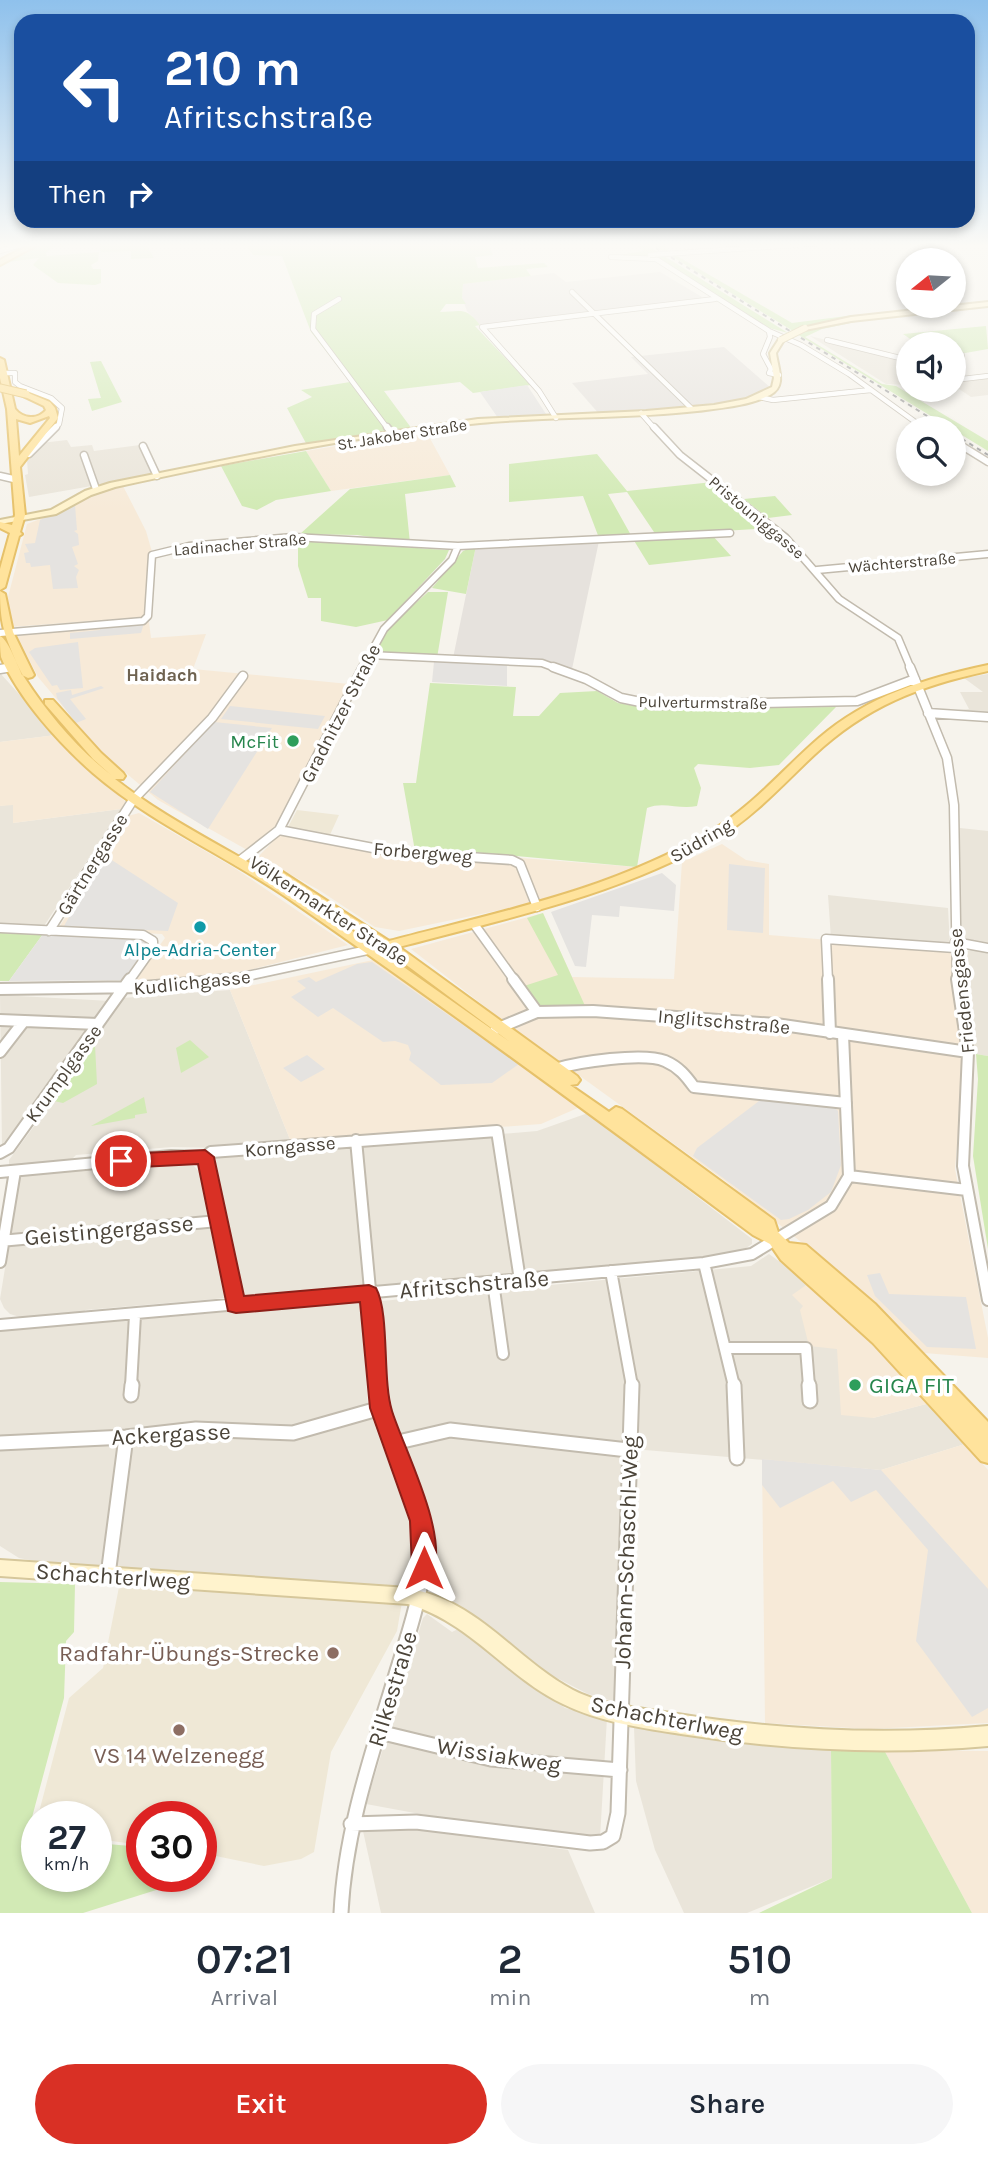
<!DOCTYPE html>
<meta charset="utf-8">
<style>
:root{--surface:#fff;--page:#f6f6f7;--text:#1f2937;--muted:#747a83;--accent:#d93025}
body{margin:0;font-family:Karla,sans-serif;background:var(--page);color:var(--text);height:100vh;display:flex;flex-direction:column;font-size:26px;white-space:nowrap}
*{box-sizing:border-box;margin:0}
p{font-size:23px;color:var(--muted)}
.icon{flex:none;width:38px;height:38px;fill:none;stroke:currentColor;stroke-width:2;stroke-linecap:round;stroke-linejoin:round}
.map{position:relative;height:1913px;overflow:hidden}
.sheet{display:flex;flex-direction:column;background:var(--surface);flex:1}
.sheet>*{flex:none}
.banner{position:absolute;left:14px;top:14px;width:961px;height:214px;border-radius:21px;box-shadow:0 4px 10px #0003;background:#1a4fa0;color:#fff;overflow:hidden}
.needle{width:46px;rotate:252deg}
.buttons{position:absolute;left:896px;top:248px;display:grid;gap:14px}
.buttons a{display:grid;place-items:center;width:70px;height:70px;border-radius:50%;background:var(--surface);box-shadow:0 4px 10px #0003;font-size:35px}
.speed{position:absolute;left:21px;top:1801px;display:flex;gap:14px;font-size:35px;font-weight:700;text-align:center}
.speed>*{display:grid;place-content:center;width:91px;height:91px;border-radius:50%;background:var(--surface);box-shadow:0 4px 10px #0003;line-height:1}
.speed small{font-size:18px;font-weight:400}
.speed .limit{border:10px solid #d22;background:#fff;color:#111}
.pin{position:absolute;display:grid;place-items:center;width:60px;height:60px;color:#fff;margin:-30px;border:4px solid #fff;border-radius:50%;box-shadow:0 2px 7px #0007}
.me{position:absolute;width:77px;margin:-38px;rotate:0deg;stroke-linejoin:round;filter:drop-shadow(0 0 5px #0008)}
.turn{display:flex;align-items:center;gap:24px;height:147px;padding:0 35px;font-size:32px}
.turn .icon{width:91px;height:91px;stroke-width:2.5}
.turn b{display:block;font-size:49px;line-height:60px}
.then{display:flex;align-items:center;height:66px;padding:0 35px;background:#0003;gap:14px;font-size:26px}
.eta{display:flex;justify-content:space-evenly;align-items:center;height:119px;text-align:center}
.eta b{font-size:42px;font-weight:600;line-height:49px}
.cta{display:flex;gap:14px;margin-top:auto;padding:14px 35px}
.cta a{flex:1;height:80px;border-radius:42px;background:var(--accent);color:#fff;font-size:28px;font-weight:600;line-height:80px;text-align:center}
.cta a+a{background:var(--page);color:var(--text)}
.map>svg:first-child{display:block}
</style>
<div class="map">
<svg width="988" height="1913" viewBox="0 0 988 1913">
<rect width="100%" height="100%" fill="#f6f3ec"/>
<path fill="#eae5da" d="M810 336 908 360V385L886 384Z
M988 378V395L971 397 959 389 954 390V383Z
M67 440 71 447 92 445 94 451 140 445 154 475 29 497 25 475 28 474 27 460 41 443Z
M0 673 56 735 0 742V767Z
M988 674V715L959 714 958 710 969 709 960 692H983L964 678Z
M13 804V823L121 809 42 929 0 926V806Z
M960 828 988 831V945L961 938 957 909Z
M828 895 948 908 950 946 831 939Z
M973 950 988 952V1056L976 1054 960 975 962 952Z
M230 990 291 1142 225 1148 172 1147 76 1155 71 1160 9 1166V1160L95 1044 98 1032 122 998Z
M0 995 111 1001 6 1146 2 1147Z
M588 1113 752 1239V1244L737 1254 241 1297 215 1158 537 1131Z
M173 1162 193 1165 202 1175 226 1298 85 1310 84 1314 26 1319 10 1314 4 1308 0 1299 20 1176Z
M769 1254 809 1283 804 1306 837 1349 873 1418 930 1403 965 1444 881 1470 633 1449 616 1702 588 1694 551 1675 435 1590 437 1551 433 1521 392 1409 385 1366 382 1301 751 1266Z
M359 1301 361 1303 368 1406 411 1526 415 1553 408 1587 40 1562 19 1558 0 1546V1331Z
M427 1614 452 1632 458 1629 565 1708 607 1718 600 1838 501 1829 366 1804 423 1618Z
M634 1727 831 1750 832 1878 747 1913H684L655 1850 636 1781Z
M408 1827 568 1850 595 1913H381L363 1831Z"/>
<path fill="#f7ead8" d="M426 431 450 475 331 491 306 451Z
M122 484 146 531 152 552 148 553 146 617 11 627 8 597 27 524 61 511 88 495Z
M149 622 151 638 206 634 193 669 349 684 330 730 273 830 249 851 158 800 101 752 38 677 15 632Z
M56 735 77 759 126 802 121 809 13 823V805L0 806V742Z
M139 813 233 867 348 945 245 971 132 983 165 938 162 934 58 929 128 816Z
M281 833 393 855 510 862 516 865 530 904 399 931 375 927 319 890 258 857Z
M722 844 746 860 769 864V935L950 950 965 1054 955 1169 988 1338V1358L924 1353 837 1271 728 1183 497 1016 411 949 543 913 572 977 674 979 682 862Z
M521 858 637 867 538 902Z
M373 960 519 1064 580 1107 541 1124 291 1142 230 990Z
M809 1283 870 1339 930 1403 873 1418 841 1415 837 1349 809 1346 800 1310 803 1306 792 1295Z
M965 1444 988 1470V1723L870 1729 765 1723 762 1459 881 1470Z
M884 1750 988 1751V1913H972Z"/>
<path fill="#e6e2dd" d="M660 272 702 297 699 300 480 325 467 311 462 298 463 284 554 273 566 282Z
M724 347 771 388 736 401 600 415 572 383 648 374 631 357Z
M599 541 572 669 542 660 453 658 476 546Z"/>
<path fill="#efe8d6" d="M297 810 339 815 329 837 287 829Z
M119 1587 402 1602 397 1631 331 1752 314 1852 301 1859 264 1866 201 1853V1816H142V1845L96 1839V1816H38L69 1698 103 1668Z"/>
<path fill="#d2eab5" d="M47 243H145L154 258 131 259V251L101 252 99 244 53 247 46 253 47 256 99 252 98 261 91 265 93 269H101V283L95 285 58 283 33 265 39 258 8 262Z
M245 243H518L489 245 493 255 475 257 478 268 544 263 548 267 526 269 531 276 463 284 462 298 466 304H446L440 312C461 312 465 306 480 325L475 326 531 385 473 393 460 382 384 391 412 429 308 447 287 408 312 397 301 390 350 382 311 332 282 256 253 255Z
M633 243H643L788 333 766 327 657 258 613 256 644 251Z
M650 243H662L670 252 727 247 753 251 720 249 677 256 792 323 854 315 860 317 793 331Z
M865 320 822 329 805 337 882 384 896 386 988 441V451L797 334 824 325Z
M986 326 988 349 954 355V345H919L903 334Z
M101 361 122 402 92 411 88 399 101 398 90 362Z
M306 451 331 491 276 500 257 510 242 506 221 466Z
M597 454 627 491 713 482 771 528 656 535 627 492 608 494 632 537 599 538 583 496 509 502V464Z
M450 475 456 487 405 494 410 543 357 535 300 534 350 489Z
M775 496 792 515 768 518 744 499Z
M712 535 731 556 649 565 633 539Z
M298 538C349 540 398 548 449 550L445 559 388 620 356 627 321 621V598H308L298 566Z
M476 546 466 594 432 588 463 551Z
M428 592H448L437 658 378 654 374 650 387 629Z
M430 683 516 687 513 716H539L560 693 597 691 618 703 653 709 836 707 779 765 750 768 698 764 694 768 701 788 697 806C679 810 664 801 647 808L637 867 462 851H415L403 783H416Z
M543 913 586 1008 541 1009 524 986 558 975 527 918Z
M0 931 43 934 9 981H0Z
M190 1040 209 1057 181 1073 176 1048Z
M95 1045 97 1084 63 1103 54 1101Z
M976 1054 988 1056V1249L973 1156 978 1079Z
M144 1097 147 1113 135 1115V1118L91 1126Z
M0 1582 75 1584 74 1632 66 1641 64 1698 27 1836 37 1838V1876H96V1843L142 1847V1876H201V1864L204 1875 83 1913H0Z
M831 1750H884L972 1913H759L832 1878Z"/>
<path fill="#e5e3e0" d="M527 385 546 414 498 418 480 392Z
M75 505 77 530 74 531 78 534 79 545 72 547 78 564 74 566 79 570 76 577 78 588 53 589 50 565 31 567 30 563H26L24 553 29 552 25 544 35 543 40 520Z
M144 623 141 633 70 639V633L100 630V626Z
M78 642 83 688 60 690 57 685 52 686 29 652 35 648Z
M434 662H507V686L432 682Z
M101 686 104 688 70 699 86 719 76 723 57 698 56 693 71 690 72 695Z
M230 706 325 716 318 729 221 719Z
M214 722 272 728 208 829 150 792Z
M104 855 178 903 168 931 64 926Z
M729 864 765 868 763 933 727 930Z
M662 873 676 885 674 911 620 906 619 917 592 915 586 967 575 966 551 912Z
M43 934 145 939 148 944 124 980 9 981Z
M372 962 519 1064 492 1083 441 1085 409 1060 411 1053 408 1045 395 1041 383 1042 333 1008 318 1017 291 997 306 988 297 981 309 977 316 982 357 964Z
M307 1055 325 1069 301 1082 283 1068Z
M763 1098 831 1104 838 1111 841 1165 831 1192 808 1210 789 1219 781 1220 693 1156 697 1148Z
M880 1273 889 1294 966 1297 976 1349 927 1347 875 1296 867 1275Z
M762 1459 881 1470 988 1589V1708L972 1717 916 1641 928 1550 876 1490 851 1502 833 1481 780 1508 762 1485Z"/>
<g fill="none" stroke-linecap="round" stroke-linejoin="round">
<defs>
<path id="street-far4" d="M0 251 27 243
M679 253 822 243
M611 257 656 259 769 331 801 345 849 374 925 429
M572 292 691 408
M339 299 314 314 313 329 388 429
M769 331 770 337 763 354 771 369 769 373 779 375
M827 340 908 360
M954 356 962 355
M4 373H15V382L20 386 51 398 62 408 59 424 54 429
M954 380 988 376
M759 397 773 400 871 390
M641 413 655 429
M556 418 539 391 482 327 715 299"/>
<path id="street-far3" d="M387 427 393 435
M654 427 680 455 785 537 839 599 898 638 911 669
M923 427 926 429
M954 441 988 462
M143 446 157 476
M29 454 56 427
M84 455 96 489
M0 476 18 480
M817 570 988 554
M0 633 143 621 148 616 152 555 189 546 293 537 458 546
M369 655 542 663 558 669
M2 669 12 667
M362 669 384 629 452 560 458 546 730 533"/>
<path id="street-far2" d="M553 667 586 679 621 698 655 705 857 701 915 679
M910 667 947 758 954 805 957 981
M0 669 12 667
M928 713 988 717
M279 830 394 852 512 860 520 864 537 907
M238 862 279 830 363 667
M474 924 515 981
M0 928 143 935 153 941V947L129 981
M49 931 133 800 212 718 243 676
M955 942 988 948
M224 981 372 949
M828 981 826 939 955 948"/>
<path id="street-far1" d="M513 979 537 1012
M828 979 830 1033
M957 979 968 1052 963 1166 988 1300
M0 989 144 987 238 979
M0 1020 98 1024
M496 1029 537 1012 593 1011 776 1024 968 1052
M0 1052 24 1021
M555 1069C578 1062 643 1052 665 1061 679 1067 686 1076 694 1087L846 1103
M356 1140 379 1386
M0 1153 9 1148 130 979
M205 1157 236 1305
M0 1172 171 1156 205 1157 211 1152 497 1131 520 1280
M849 1176 967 1190
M0 1241 218 1221
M0 1262 15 1171
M704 1263 734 1386
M611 1271 632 1386
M493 1282 503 1354
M0 1325 704 1263 752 1254 831 1206 849 1176 843 1035
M728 1348H806L809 1386
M131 1386 135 1315"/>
<path id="street" d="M734 1385 737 1458
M809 1385 810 1401
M131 1395 132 1385
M0 1443 126 1437 196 1429 293 1433 381 1408
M394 1443 450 1430 628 1450
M108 1575 126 1437
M379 1732 491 1759 620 1770
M351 1824 416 1822 590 1843 603 1842 613 1836 618 1813 632 1385
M341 1913C345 1829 373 1751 397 1671 409 1632 422 1594 425 1552 428 1497 384 1441 379 1385"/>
<path id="secondary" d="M988 302V306L851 321 805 330 802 328 851 317Z
M779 339 784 340 776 353C778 369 787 386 770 395 748 406 721 408 697 411 625 419 553 416 480 423 358 435 235 461 115 487L91 495 56 514 0 524V520L51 510 85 491 110 483 295 446 478 419 646 411 714 405 746 399 772 387 774 378 770 353Z
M0 1560 408 1588C425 1592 442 1597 457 1606 499 1629 531 1668 573 1690 602 1705 639 1708 671 1713 777 1730 881 1736 988 1726V1746C885 1755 783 1750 681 1734 641 1728 600 1722 563 1704 506 1677 472 1623 408 1604L0 1576Z"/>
<path id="primary" d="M33 243H41L0 265V260Z
M0 358 4 360 15 409C23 419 38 420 46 410L44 406 23 396 22 394 26 392 50 402 55 408 58 418 20 467 25 515 20 532 22 534 19 536 5 587 0 590V569L10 533 0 528V522L12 525 15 515 7 409 0 378ZM49 416 50 418 19 456 16 419 30 423Z
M0 591 5 594 13 632 34 675 32 677 28 678 22 675C7 640 0 630 0 591Z
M0 636C9 640 17 667 24 677 48 714 77 748 111 775L93 759 45 704V700H53L101 753 123 773 125 776 123 779H115C163 817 219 844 270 875L271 871H281L389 941C499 912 612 890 711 831 752 807 783 769 819 738 868 696 926 678 988 665V671C919 686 867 706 814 755 784 783 755 816 718 838 619 895 508 918 399 947L577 1076 580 1080 577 1084 570 1085 609 1112 616 1107 622 1109 774 1220 778 1232 789 1243 806 1245 875 1304 988 1422V1463L981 1461 873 1343 781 1260 770 1244 753 1235C600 1121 446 1008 289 899 225 855 152 824 93 773 60 744 18 698 1 657 0 650 0 643 0 636ZM305 898 376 944 374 946ZM385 950 397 958 510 1042 381 951Z"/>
</defs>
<use href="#street-far4" stroke="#c2bbae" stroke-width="6"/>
<use href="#street-far3" stroke="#c2bbae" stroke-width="9"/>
<use href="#street-far2" stroke="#c2bbae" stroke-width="11"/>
<use href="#street-far1" stroke="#c2bbae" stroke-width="14"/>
<use href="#street" stroke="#c2bbae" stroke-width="17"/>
<use href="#secondary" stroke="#d6c79b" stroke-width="4"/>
<use href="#primary" stroke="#e6c16a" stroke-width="4"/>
<use href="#street-far4" stroke="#fff" stroke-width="4.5"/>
<use href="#street-far3" stroke="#fff" stroke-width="6"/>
<use href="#street-far2" stroke="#fff" stroke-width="8"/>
<use href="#street-far1" stroke="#fff" stroke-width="10"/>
<use href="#street" stroke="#fff" stroke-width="13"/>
<use href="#secondary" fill="#fff3cd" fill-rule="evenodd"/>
<use href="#primary" fill="#ffe39c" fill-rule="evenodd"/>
<path stroke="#9a9a9a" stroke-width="2" stroke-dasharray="4.5 4.5" stroke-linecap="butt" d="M648 243 948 429
M954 434 988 455"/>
<defs>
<path id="street-bridge" d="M650 255 679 253"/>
<path id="secondary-bridge" d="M781 340 805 328"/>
<path id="primary-bridge" d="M0 388 26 394"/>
</defs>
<use href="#street-bridge" stroke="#c2bbae" stroke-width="6" stroke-linecap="butt"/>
<use href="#secondary-bridge" stroke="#d6c79b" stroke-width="8" stroke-linecap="butt"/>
<use href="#primary-bridge" stroke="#e6c16a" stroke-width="9" stroke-linecap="butt"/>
<use href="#street-bridge" stroke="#fff" stroke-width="4.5"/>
<use href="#secondary-bridge" stroke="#fff3cd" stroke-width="6"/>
<use href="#primary-bridge" stroke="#ffe39c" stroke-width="7"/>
</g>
<linearGradient id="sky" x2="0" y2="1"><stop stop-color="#8fc1ec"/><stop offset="0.48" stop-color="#fbfaf6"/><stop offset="1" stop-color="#fbfaf6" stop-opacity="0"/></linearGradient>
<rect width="988" height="511" fill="url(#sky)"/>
<path fill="#d93025" stroke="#8d1f18" stroke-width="2" d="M205 1150 214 1157 244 1296 369 1285 376 1288C390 1314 382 1379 392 1411 405 1452 450 1536 432 1576L424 1579 416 1576 412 1568 410 1521 370 1408 360 1302 236 1313 228 1311 198 1164 121 1168 112 1161 121 1154Z"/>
<g fill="#2e9e5b" stroke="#fff" stroke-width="2.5">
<circle cx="293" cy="741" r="7"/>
<circle cx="855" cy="1385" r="7"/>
</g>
<circle fill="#0f9aa8" stroke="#fff" stroke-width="2.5" cx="200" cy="927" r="7"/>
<g fill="#8d6e63" stroke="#fff" stroke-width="2.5">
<circle cx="333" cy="1653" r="7"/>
<circle cx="179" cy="1730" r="7"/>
</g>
<g text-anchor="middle" stroke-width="7" stroke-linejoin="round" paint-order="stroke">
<g font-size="16" fill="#4b4439" stroke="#fff">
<text transform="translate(402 434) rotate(-9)" y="6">St. Jakober Straße</text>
<text transform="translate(757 517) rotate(40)" y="6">Pristouniggasse</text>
<text transform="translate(240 544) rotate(-5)" y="6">Ladinacher Straße</text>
<text transform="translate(902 562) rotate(-5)" y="6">Wächterstraße</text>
<text transform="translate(703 702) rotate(1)" y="6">Pulverturmstraße</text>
</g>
<g font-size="18" font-weight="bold" fill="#6e6250" stroke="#fff">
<text x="162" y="681">Haidach</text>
</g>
<g font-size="19" fill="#4b4439" stroke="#fff">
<text transform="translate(340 713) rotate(-63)" y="7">Gradnitzer Straße</text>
<text transform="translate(701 840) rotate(-30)" y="7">Südring</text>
<text transform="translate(423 852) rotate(5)" y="7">Forbergweg</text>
<text transform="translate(92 864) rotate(-58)" y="7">Gärtnergasse</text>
<text transform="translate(329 910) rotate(33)" y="7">Völkermarkter Straße</text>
<text transform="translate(192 982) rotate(-6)" y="7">Kudlichgasse</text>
<text transform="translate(961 991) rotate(-96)" y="7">Friedensgasse</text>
<text transform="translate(724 1021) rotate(5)" y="7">Inglitschstraße</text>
<text transform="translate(63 1073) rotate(-54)" y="7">Krumplgasse</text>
<text transform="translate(290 1146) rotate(-5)" y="7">Korngasse</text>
</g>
<g font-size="19" fill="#27864d" stroke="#fff" text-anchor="end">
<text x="279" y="748">McFit</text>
</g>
<g font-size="19" fill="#0d838f" stroke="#fff">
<text x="200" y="956">Alpe-Adria-Center</text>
</g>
<g font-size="23" fill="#4b4439" stroke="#fff">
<text transform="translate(109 1230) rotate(-5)" y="8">Geistingergasse</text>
<text transform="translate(474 1284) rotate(-5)" y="8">Afritschstraße</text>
<text transform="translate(171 1434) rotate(-3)" y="8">Ackergasse</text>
<text transform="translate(626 1552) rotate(-88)" y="8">Johann-Schaschl-Weg</text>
<text transform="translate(113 1576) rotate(4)" y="8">Schachterlweg</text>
<text transform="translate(392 1689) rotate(-73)" y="8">Rilkestraße</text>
<text transform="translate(667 1718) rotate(11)" y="8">Schachterlweg</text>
<text transform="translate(499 1755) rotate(9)" y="8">Wissiakweg</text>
</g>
<g font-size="23" fill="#27864d" stroke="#fff" text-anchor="start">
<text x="869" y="1393">GIGA FIT</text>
</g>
<g font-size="23" fill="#785e54" stroke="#fff" text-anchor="end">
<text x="319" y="1661">Radfahr-Übungs-Strecke</text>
<text x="179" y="1763" text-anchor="middle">VS 14 Welzenegg</text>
</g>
</g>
</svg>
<div class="buttons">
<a><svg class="needle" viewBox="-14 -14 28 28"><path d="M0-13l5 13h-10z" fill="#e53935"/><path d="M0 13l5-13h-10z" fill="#747a83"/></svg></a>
<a><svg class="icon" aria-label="sound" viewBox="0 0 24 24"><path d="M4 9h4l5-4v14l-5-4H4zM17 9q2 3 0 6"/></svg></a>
<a><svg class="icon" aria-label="search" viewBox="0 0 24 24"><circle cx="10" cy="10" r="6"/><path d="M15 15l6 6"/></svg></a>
</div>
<div class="speed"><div>27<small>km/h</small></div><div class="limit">30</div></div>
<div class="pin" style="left:121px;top:1161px;background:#d93025"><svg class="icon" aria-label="arrive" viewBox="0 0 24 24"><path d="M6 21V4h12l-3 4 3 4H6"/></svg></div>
<svg class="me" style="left:424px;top:1568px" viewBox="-20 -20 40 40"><path d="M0-17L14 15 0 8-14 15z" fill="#d93025" stroke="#fff" stroke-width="4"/></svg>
<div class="banner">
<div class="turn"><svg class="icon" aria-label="left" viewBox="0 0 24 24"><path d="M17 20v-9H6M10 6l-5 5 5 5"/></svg><div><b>210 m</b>Afritschstraße</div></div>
<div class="then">Then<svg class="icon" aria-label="right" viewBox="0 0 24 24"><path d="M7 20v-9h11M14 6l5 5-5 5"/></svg></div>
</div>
</div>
<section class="sheet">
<div class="eta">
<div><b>07:21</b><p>Arrival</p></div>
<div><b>2</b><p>min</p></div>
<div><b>510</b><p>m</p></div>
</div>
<div class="cta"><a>Exit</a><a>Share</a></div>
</section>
